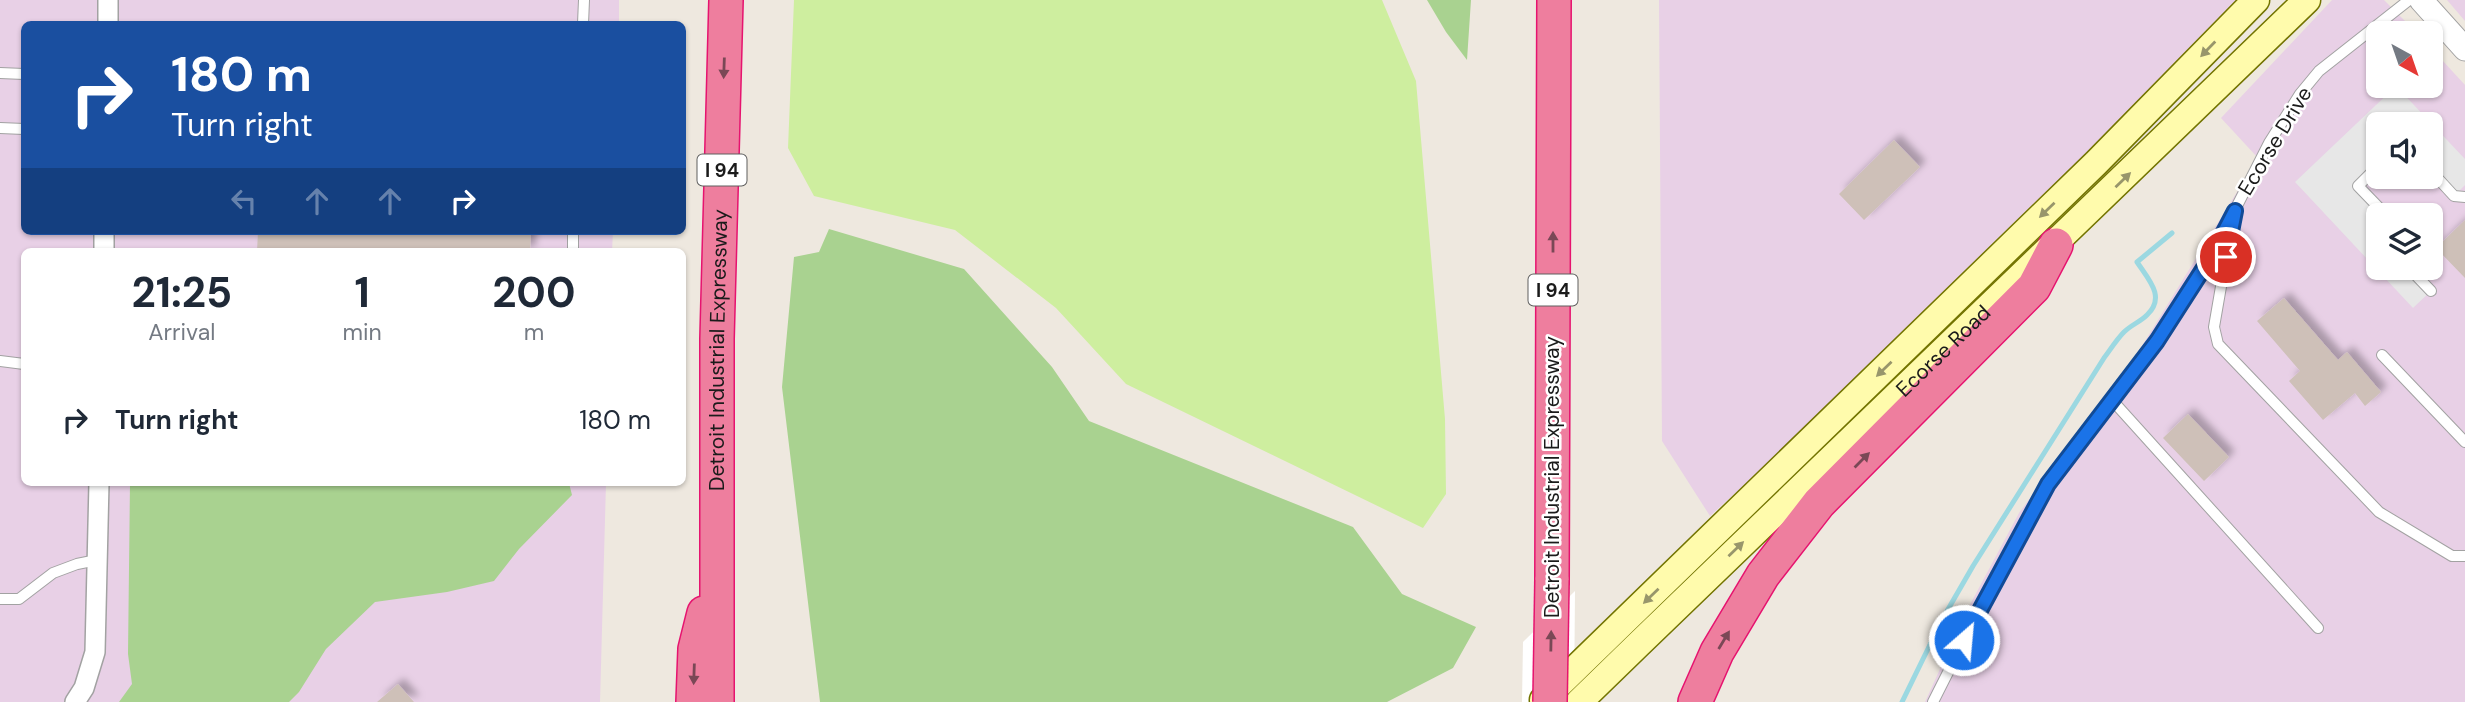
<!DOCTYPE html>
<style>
:root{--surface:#fff;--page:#f2f2f3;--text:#1f2937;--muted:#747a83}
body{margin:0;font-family:"DM Sans",sans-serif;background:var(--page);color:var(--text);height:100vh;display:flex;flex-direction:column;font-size:26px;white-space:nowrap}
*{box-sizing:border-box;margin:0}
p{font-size:23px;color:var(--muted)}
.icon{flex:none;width:38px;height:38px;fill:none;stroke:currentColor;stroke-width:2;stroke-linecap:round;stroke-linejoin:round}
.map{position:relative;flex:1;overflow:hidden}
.drawer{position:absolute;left:21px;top:248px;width:665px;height:238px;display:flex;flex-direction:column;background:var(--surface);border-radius:10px;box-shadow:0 2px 5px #0004}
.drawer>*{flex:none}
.hud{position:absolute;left:21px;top:21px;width:665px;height:214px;border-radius:10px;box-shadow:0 2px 5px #0004;background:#1a4fa0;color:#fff;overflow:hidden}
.needle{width:46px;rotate:140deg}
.controls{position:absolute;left:2366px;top:21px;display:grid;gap:14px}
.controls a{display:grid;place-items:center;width:77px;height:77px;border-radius:10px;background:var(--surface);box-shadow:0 2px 5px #0004;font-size:35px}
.pin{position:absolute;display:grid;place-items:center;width:60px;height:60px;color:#fff;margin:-30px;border:4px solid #fff;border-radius:50%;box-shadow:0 2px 7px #0007}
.me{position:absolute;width:77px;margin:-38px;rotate:27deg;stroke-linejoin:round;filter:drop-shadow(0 0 5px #0008)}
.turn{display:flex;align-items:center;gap:24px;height:147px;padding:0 35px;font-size:32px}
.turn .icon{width:91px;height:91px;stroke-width:2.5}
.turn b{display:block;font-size:49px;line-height:60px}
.lanes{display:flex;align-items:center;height:66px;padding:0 35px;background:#0003;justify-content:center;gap:35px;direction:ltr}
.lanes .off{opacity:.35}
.eta{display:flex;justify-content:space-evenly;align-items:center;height:119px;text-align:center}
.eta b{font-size:42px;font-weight:700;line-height:49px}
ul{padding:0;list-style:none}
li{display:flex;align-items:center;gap:21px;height:105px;padding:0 35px}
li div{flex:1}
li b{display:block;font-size:26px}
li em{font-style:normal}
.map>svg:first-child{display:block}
</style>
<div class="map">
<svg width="2465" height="702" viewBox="0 0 2465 702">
<defs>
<filter id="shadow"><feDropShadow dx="6" dy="-6" stdDeviation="3.5" flood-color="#0004"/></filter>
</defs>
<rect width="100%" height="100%" fill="#eee8df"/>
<path fill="#e8d0e6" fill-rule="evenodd" d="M0 0H619V24H24V231H613L612 252H24V483H606L600 702H0Z
M1659 0H2238L1876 365 1710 516 1662 441Z
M2332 0H2384L2417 33H2378V86H2431V48L2465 85V702H1925L1965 614 2019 513 2137 354 2258 158 2221 118ZM2378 124H2431V177H2378ZM2378 215H2431V268H2378Z
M2447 0H2465V21Z"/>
<path fill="#ceee9f" d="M794 0H1382L1416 81 1445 419 1446 494 1423 528 1126 384 1056 308 955 230 814 196 788 148Z"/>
<path fill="#a9d290" d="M1427 0H1471L1467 60 1446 32Z
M829 229 964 269 1052 367 1089 421 1353 527 1402 594 1476 627 1453 668 1387 702H820L782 387 794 257 819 252Z
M130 483H569L572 495 519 549 494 581 447 592 375 602 326 649 299 692 289 702H119L132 684 128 654Z"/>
<path fill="#e7e7e7" d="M2396 86 2465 159V185L2454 196 2431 171V124H2378V166L2358 186 2386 215H2378V268H2409L2431 291 2413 308 2295 182Z"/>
<path fill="#fff" d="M1575 591 1574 702H1522L1523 642Z"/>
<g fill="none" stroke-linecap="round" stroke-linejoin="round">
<path stroke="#9bd8e1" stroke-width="5" d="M1902 702 1943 618 1973 566 2104 358C2110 350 2117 339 2124 332 2131 325 2140 322 2147 315 2166 297 2149 280 2137 262L2172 233"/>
</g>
<path fill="#cec0b8" filter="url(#shadow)" d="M1894 140 1920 167 1864 220 1839 194Z
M2465 220V278L2436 248Z
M258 231H531L530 252H257Z
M2284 298 2338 360 2347 352 2381 392 2365 406 2355 393 2323 420 2289 381 2300 371 2257 321Z
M2188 414 2229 457 2204 481 2163 438Z
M398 684 414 702H377Z"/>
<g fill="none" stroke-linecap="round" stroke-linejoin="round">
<defs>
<path id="service" d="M583 24 584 0
M0 73 24 74
M0 128 24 129
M2378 166 2358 186 2386 215
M2431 171 2454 196 2465 197
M2232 223 2214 327 2218 344 2379 512 2452 556H2465
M573 252V231
M2409 268 2431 291
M2382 355 2465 442
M0 361 24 364
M2112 400 2318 628
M0 599H19L53 573 77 564 97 560
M1933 702 1985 599 2048 484 2157 341 2211 257 2269 143 2300 94 2319 71 2409 0"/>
<path id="minor" d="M108 24V0
M104 252V231
M75 702 84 688 95 652 99 483"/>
<path id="tertiary" d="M2421 0 2465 49"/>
<g id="secondary">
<path d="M1543 700 2096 163 2256 0"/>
<path id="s1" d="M1579 702C1821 467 2066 235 2307 0"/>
</g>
<g id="motorway">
<path d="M1552 580 1554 0"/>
<path d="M693 702 695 649 704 613"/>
<path id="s2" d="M717 702V339L726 0"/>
<path d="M1695 702 1717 652 1763 575 1819 503 2034 287 2056 245"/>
</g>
</defs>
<use href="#service" stroke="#a2a2a2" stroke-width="12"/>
<use href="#minor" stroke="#a2a2a2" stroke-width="22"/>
<use href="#tertiary" stroke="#a2a2a2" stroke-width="25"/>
<use href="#secondary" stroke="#737400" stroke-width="29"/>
<use href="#motorway" stroke="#e6136f" stroke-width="36"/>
<use href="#service" stroke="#fff" stroke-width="10"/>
<use href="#minor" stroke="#fff" stroke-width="19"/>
<use href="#tertiary" stroke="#fff" stroke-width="23"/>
<use href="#secondary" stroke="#fffbac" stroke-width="26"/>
<use href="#motorway" stroke="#ee7e9e" stroke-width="33"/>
<defs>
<path id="motorway-bridge" d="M1550 702 1552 580"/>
</defs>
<use href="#motorway-bridge" stroke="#e6136f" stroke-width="36" stroke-linecap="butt"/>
<use href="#motorway-bridge" stroke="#ee7e9e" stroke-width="33"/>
</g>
<defs><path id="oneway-solid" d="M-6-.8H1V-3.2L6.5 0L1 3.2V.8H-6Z" transform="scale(1.75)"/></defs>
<g fill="#98966b">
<use href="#oneway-solid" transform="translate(2208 49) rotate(134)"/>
<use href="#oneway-solid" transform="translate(2123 180) rotate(-44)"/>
<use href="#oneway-solid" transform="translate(2047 210) rotate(136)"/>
<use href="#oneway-solid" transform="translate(1884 369) rotate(136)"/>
<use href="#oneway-solid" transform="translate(1736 549) rotate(-44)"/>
<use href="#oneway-solid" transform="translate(1651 596) rotate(136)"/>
</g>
<g fill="#7a4856">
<use href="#oneway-solid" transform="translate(724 68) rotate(92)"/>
<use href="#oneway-solid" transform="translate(1553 242) rotate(-90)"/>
<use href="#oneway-solid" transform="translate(1862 460) rotate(-45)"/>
<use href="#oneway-solid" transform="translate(1724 640) rotate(-59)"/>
<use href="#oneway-solid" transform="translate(1551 641) rotate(-89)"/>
<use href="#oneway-solid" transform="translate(694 674) rotate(92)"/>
</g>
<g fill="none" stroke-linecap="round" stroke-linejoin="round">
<defs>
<path id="route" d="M1964 640 2048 484 2157 341 2211 257 2235 211 2226 257"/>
</defs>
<use href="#route" stroke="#114b97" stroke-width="18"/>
<use href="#route" stroke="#1a73e8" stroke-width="12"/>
</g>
<g text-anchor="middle" stroke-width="5" stroke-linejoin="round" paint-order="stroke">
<g fill="#fff" stroke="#5f5f5f" stroke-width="2">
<rect x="697.5" y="154.5" width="49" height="31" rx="5"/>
<rect x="1528.5" y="274.5" width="49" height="31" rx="5"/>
</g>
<g font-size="19" font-weight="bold" fill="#1b1b1b">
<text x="722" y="177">I 94</text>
<text x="1553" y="297">I 94</text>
</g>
<g font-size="21" fill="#1b1b1b" stroke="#fff">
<text transform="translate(2275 141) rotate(-59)" y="7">Ecorse Drive</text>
<text dy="7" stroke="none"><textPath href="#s2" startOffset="352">Detroit Industrial Expressway</textPath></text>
<text dy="7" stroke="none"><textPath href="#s1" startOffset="506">Ecorse Road</textPath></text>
<text transform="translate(1552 477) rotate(-90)" y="7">Detroit Industrial Expressway</text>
</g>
</g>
</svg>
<div class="controls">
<a><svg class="needle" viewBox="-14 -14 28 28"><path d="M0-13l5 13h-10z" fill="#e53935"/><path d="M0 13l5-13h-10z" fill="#747a83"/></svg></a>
<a><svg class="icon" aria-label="sound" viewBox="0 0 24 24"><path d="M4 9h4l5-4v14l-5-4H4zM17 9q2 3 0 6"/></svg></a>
<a><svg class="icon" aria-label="layers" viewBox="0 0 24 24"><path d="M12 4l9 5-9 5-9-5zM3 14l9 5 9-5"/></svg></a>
</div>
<div class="pin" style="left:2226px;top:257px;background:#d93025"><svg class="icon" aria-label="arrive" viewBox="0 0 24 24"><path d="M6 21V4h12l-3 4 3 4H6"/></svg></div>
<svg class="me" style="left:1964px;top:640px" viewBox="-20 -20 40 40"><circle r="17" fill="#1a73e8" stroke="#fff" stroke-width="3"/><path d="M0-11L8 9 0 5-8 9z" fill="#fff"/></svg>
<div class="hud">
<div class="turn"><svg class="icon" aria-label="right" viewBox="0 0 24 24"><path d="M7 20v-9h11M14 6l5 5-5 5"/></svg><div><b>180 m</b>Turn right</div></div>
<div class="lanes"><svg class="icon off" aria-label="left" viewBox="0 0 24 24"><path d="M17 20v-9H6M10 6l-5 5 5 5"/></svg><svg class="icon off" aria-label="ahead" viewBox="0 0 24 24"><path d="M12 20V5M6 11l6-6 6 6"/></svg><svg class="icon off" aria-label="ahead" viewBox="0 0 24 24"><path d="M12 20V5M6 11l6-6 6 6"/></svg><svg class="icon" aria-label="right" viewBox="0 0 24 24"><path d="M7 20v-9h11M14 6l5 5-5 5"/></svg></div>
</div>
<section class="drawer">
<div class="eta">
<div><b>21:25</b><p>Arrival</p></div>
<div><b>1</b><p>min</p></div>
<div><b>200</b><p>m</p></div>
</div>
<ul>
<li><svg class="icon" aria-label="right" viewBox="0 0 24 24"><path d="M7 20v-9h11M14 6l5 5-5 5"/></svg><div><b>Turn right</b></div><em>180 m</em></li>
</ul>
</section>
</div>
